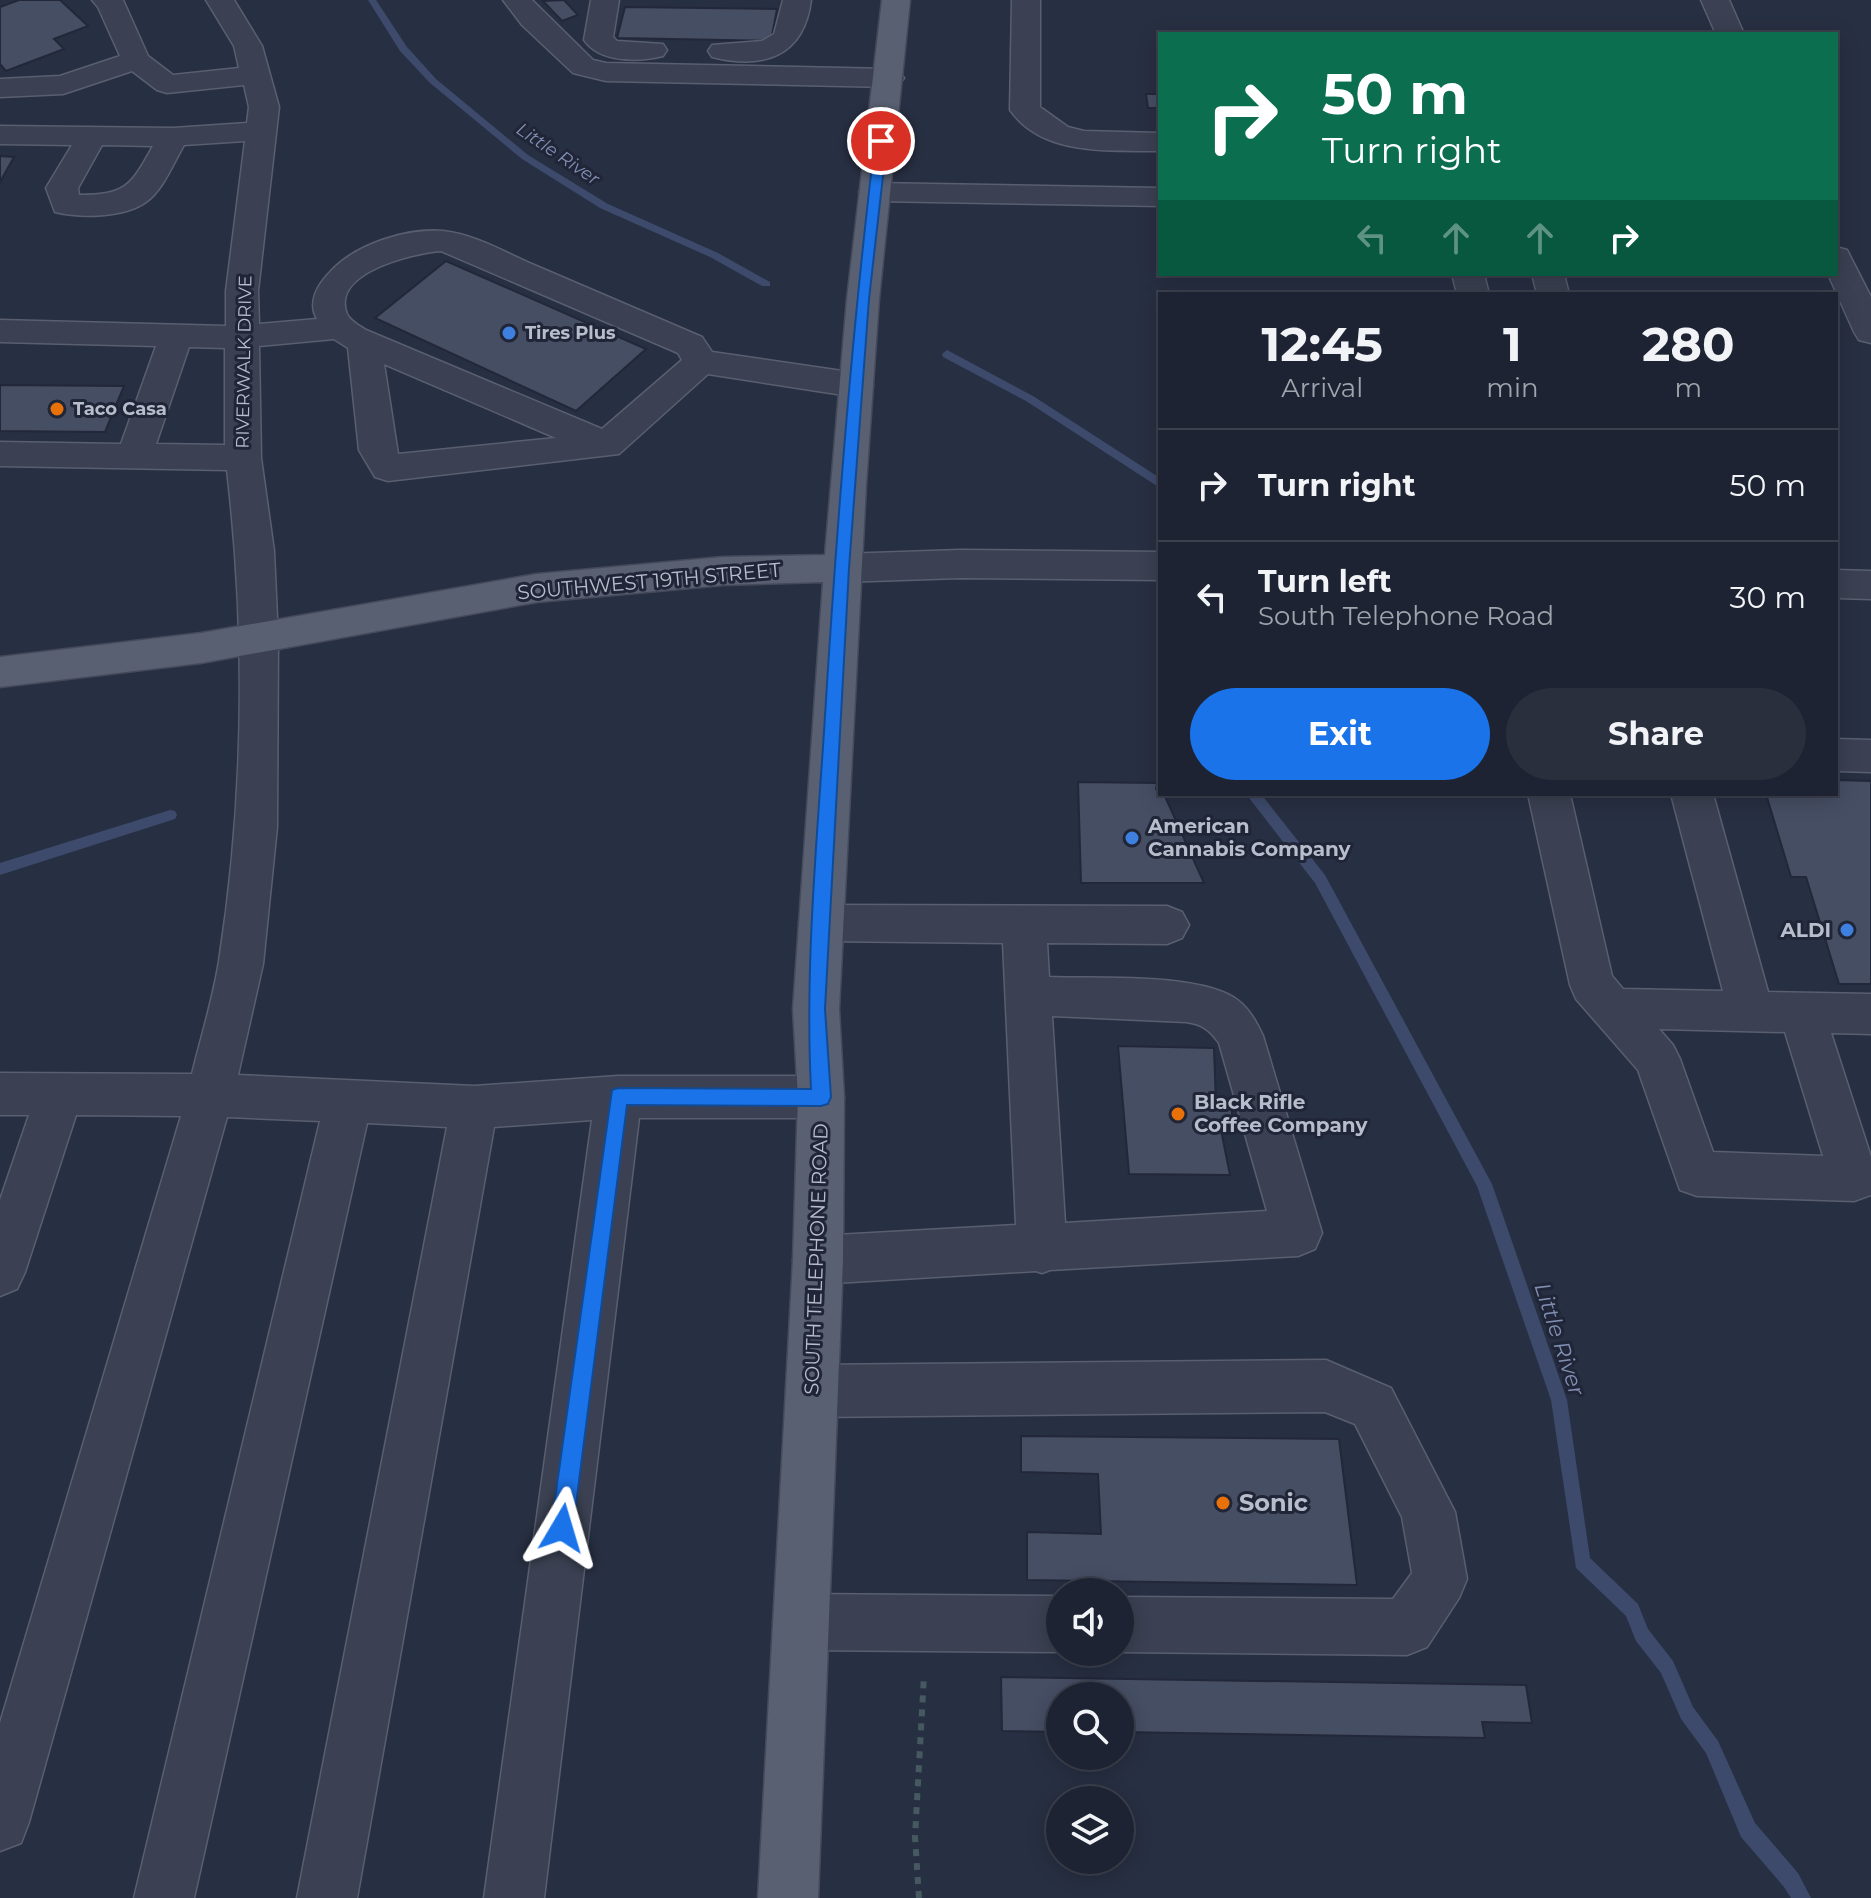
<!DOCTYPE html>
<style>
:root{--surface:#1d2332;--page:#2a2f3e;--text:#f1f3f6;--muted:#a0a4ac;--line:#3b404d;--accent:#1a73e8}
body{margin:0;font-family:Montserrat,sans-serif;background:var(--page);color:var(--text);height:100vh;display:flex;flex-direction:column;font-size:30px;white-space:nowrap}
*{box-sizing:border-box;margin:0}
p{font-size:26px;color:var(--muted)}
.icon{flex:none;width:44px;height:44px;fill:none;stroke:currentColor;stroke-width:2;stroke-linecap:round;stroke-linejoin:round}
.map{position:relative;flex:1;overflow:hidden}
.details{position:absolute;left:1158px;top:292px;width:680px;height:504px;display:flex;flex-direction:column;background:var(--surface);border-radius:0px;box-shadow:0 4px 20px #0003,0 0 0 2px var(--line)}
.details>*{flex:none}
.hud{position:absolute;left:1158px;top:32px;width:680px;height:244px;border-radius:0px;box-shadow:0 4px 20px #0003,0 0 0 2px var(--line);background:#0b6e4f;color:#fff;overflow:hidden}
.buttons{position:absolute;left:1046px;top:1578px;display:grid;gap:16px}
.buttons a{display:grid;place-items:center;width:88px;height:88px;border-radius:50%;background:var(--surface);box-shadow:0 4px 20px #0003,0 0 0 2px var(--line);font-size:40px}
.pin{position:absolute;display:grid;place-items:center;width:68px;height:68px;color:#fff;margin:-34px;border:4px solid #fff;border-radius:50%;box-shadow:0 2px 8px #0007}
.me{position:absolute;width:88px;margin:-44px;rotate:7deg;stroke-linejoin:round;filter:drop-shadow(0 0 6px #0008)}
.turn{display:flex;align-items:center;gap:28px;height:168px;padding:0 32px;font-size:36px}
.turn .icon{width:104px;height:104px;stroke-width:2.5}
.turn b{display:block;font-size:56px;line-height:68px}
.lanes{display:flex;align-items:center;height:76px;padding:0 32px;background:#0003;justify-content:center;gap:40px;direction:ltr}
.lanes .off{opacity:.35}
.eta{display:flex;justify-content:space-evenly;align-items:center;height:136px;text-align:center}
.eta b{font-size:48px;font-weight:700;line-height:56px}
.action{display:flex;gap:16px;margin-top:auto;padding:16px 32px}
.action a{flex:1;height:92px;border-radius:48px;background:var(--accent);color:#fff;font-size:32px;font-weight:700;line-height:92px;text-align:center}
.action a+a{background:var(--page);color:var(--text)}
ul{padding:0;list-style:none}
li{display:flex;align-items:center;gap:24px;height:112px;padding:0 32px;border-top:2px solid var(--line)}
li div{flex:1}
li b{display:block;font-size:30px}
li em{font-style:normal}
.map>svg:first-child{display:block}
</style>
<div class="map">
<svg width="1871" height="1898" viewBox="0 0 1871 1898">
<rect width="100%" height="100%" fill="#272f42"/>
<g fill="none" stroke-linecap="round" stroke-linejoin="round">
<path fill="#3d4a6b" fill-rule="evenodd" d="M368 0H376L407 47 436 79 528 155 608 204 718 253 770 282V286H762L710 257 600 208 522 159 430 83 400 51Z
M947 350 1033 396 1160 478V488L1026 401 943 357 942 354Z
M1246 794H1261L1325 875 1492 1184 1567 1400 1590 1558 1638 1604 1648 1629 1673 1661 1693 1707 1718 1741 1755 1823 1798 1873 1811 1898H1791L1784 1887 1741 1837 1706 1753 1681 1719 1661 1673 1636 1641 1626 1616 1576 1568 1551 1400 1477 1186 1315 883Z
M170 810 175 811 177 815 175 819 0 875V863Z"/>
</g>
<path fill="#464e64" stroke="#222839" stroke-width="2" d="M19 0H60L88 26 54 39 64 49 6 71 0 64V7Z
M564 0 578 15 562 21 543 1Z
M625 7 777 9 771 41 617 38Z
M1159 84H1160V108H1148L1146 94H1160Z
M0 156 14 157 0 182Z
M446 261 646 349 576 411 375 318Z
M0 385 124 386 105 432 0 431Z
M1836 780 1871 781V984H1839L1806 877H1791L1766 794H1836Z
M1078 782 1157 783 1156 789 1164 794 1204 883H1081Z
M1118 1046 1214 1048 1216 1104H1232V1124L1220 1125 1230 1175 1129 1174Z
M1021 1436 1339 1439 1357 1585 1027 1580V1532L1101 1534 1098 1474 1021 1472Z
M1001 1677 1526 1685 1532 1723 1482 1722 1485 1738 1120 1732V1696H1060V1732L1002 1731Z"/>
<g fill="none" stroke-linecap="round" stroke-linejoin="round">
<defs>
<path id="minor" d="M92 0H123L148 56 173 75 239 68 234 46 206 0H234L262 46 279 107 258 291 259 324 317 319C307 302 318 284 331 271 356 244 407 228 443 231 474 234 506 253 534 265 590 289 646 313 702 337L712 352 856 373 868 377 873 385 868 393 856 397 708 374 619 454 388 481 375 477 359 450 348 348 334 339 259 346 261 458 274 551 278 639 277 827 263 964 238 1075 474 1086 618 1076H821L837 1082 844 1097 837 1112 821 1118H639L544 1898H484L592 1120 494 1127 357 1898H297L447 1127 367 1123 194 1898H134L320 1121 227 1117 29 1822 21 1843 0 1851V1723L181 1116 76 1115 25 1272 17 1289 0 1296V1200L29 1115H0V1073L192 1074C201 1037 213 999 219 961 244 800 246 632 227 470L0 466V442L121 444 156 346 0 342V320L226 326V291L245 141 184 145C173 164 163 190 146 202 124 218 80 218 55 212L46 188 72 145 0 144V126L173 128 247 123 249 107 244 85 167 93 157 90 132 71 63 94 0 97V79L60 76 120 56 98 7ZM102 145 153 146C131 185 127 195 79 195L78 188ZM441 251 678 353 682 360 602 429 366 330C360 326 350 321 347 314 330 272 415 253 441 251ZM189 347 225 348V445L156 444ZM384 364 556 438 398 454Z
M503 0H532L593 60 606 63 889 69 899 72 904 78 899 84 889 87 606 81 573 73 522 25Z
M591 0H619L613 37 617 41 663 44 667 50 663 56C638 62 600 63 584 40Z
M783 0H811C804 56 764 70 712 57L708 51 712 45 762 41 774 34Z
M1012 0H1040V107L1068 127 1084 131 1160 133V151C1110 150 1043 157 1010 110Z
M1701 0H1729L1744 34H1716Z
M875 183 1160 188V206L875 201 864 199 859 192 864 185Z
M1836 247 1847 250 1871 297V343L1859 340 1854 332 1828 274H1836Z
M1452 274H1484L1489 294H1457Z
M1532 274H1564L1569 294H1537Z
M960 550 1160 552V580L960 578 842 582 829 578 823 568 829 558 842 554Z
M1836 570 1871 571V599L1836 598Z
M1836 739 1871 740V772L1836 771Z
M1528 794H1570L1612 976 1623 989 1723 991 1671 794H1713L1768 992 1871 994V1034L1831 1033 1871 1157V1195L1854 1201 1697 1196 1680 1190 1638 1070 1576 999 1570 985ZM1659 1029 1785 1032 1823 1156 1713 1152 1680 1059 1673 1045Z
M821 905 1167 906 1182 912 1189 925 1182 938 1167 944 1047 943 1049 977C1098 979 1192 973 1233 997 1248 1006 1256 1021 1263 1036L1322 1233 1315 1249 1298 1256 1050 1270 1042 1273 1036 1271 818 1284 801 1277 793 1260 801 1243 818 1236 1016 1225 1003 943 821 941 806 936 799 923 806 910ZM1052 1016 1186 1022C1202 1024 1210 1030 1219 1043L1267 1211 1065 1223Z
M1326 1360 1391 1388 1455 1512 1467 1579 1459 1598 1427 1647 1407 1655 1118 1652 1120 1597 1393 1599 1412 1573 1402 1517 1355 1424 1325 1412 812 1417 794 1409 786 1391 794 1373 812 1365Z
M801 1594 1060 1596V1652L801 1650 781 1642 773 1622 781 1602Z"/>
<path id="major" d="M882 0H910L879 299 866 485 839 1009 844 1097 843 1260 818 1898H758L793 1260 798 1097 793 1009 823 582 723 585 537 602 201 663 0 687V657L201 633 537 574 723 557 825 555 847 299Z"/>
</defs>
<use href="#minor" stroke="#595f6f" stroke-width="3"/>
<use href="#major" stroke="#454a5b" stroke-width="3"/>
<path stroke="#475960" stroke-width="6" stroke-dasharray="7 7" stroke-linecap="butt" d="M919 1898 915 1837 924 1675"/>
<use href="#minor" fill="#3b4152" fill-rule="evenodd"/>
<use href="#major" fill="#596072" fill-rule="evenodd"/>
</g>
<path fill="#1a73e8" stroke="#114b97" stroke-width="2" d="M881 137 887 141 869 299 849 568 825 1009 831 1097 828 1104 821 1106 627 1105 573 1528 570 1536 562 1539 554 1536 551 1528 612 1090 618 1088 811 1089C805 970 816 851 824 732 836 534 851 337 875 141Z"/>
<g fill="#3f7fe0" stroke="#202637" stroke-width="3">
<circle cx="509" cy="333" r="8"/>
<circle cx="1132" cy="838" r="8"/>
<circle cx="1847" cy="930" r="8"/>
</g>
<g fill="#e8710a" stroke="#202637" stroke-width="3">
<circle cx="57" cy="409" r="8"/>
<circle cx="1178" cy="1114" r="8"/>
<circle cx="1223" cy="1503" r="8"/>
</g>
<g text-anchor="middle" stroke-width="6" stroke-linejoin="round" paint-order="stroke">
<g font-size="18" font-style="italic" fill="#808eb2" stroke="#202637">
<text transform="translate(558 154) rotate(34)" y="6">Little River</text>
</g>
<g font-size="18" font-weight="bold" fill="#b8bdcc" stroke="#202637" text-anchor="start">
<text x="525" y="339">Tires Plus</text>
<text x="73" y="415">Taco Casa</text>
</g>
<g font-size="18" fill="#b8bdcc" stroke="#202637">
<text transform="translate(244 362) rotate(-89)" y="6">RIVERWALK DRIVE</text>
</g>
<g font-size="20" fill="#b8bdcc" stroke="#202637">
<text transform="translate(649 581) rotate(-5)" y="7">SOUTHWEST 19TH STREET</text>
<text transform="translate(816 1259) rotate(-88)" y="7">SOUTH TELEPHONE ROAD</text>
</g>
<g font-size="20" font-weight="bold" fill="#b8bdcc" stroke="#202637" text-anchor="start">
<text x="1148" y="833">American<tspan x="1148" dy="23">Cannabis Company</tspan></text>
<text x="1831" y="937" text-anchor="end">ALDI</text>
<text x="1194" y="1109">Black Rifle<tspan x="1194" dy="23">Coffee Company</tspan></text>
</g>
<g font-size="22" font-style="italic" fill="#808eb2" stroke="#202637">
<text transform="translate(1560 1339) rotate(72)" y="8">Little River</text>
</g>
<g font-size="24" font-weight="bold" fill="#b8bdcc" stroke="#202637" text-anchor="start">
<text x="1239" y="1511">Sonic</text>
</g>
</g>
</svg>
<div class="buttons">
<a><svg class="icon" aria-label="sound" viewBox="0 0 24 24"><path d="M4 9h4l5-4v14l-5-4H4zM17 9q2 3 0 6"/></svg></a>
<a><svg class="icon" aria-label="search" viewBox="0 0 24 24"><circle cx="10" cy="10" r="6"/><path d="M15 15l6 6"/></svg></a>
<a><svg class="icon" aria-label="layers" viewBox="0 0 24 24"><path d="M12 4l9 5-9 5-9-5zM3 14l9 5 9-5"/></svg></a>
</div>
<div class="pin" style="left:881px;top:141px;background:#d93025"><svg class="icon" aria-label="arrive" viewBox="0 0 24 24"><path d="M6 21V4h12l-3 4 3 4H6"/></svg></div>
<svg class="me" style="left:562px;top:1528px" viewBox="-20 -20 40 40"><path d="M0-17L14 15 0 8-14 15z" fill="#1a73e8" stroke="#fff" stroke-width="4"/></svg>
<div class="hud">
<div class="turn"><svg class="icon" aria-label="right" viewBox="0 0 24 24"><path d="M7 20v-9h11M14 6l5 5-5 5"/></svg><div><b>50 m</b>Turn right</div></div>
<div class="lanes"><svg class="icon off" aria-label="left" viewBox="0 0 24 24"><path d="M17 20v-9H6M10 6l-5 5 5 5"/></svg><svg class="icon off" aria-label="ahead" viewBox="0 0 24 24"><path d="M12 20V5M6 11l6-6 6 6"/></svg><svg class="icon off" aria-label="ahead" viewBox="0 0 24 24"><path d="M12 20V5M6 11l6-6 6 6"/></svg><svg class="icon" aria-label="right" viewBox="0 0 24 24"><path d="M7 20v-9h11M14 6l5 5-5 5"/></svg></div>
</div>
<section class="details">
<div class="eta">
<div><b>12:45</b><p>Arrival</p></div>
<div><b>1</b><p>min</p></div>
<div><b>280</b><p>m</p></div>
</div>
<ul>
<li><svg class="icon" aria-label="right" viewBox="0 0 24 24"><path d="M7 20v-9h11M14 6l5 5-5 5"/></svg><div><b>Turn right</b></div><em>50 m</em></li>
<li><svg class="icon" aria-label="left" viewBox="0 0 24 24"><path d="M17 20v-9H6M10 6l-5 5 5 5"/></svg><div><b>Turn left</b><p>South Telephone Road</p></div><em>30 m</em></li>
</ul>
<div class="action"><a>Exit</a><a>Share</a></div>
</section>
</div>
